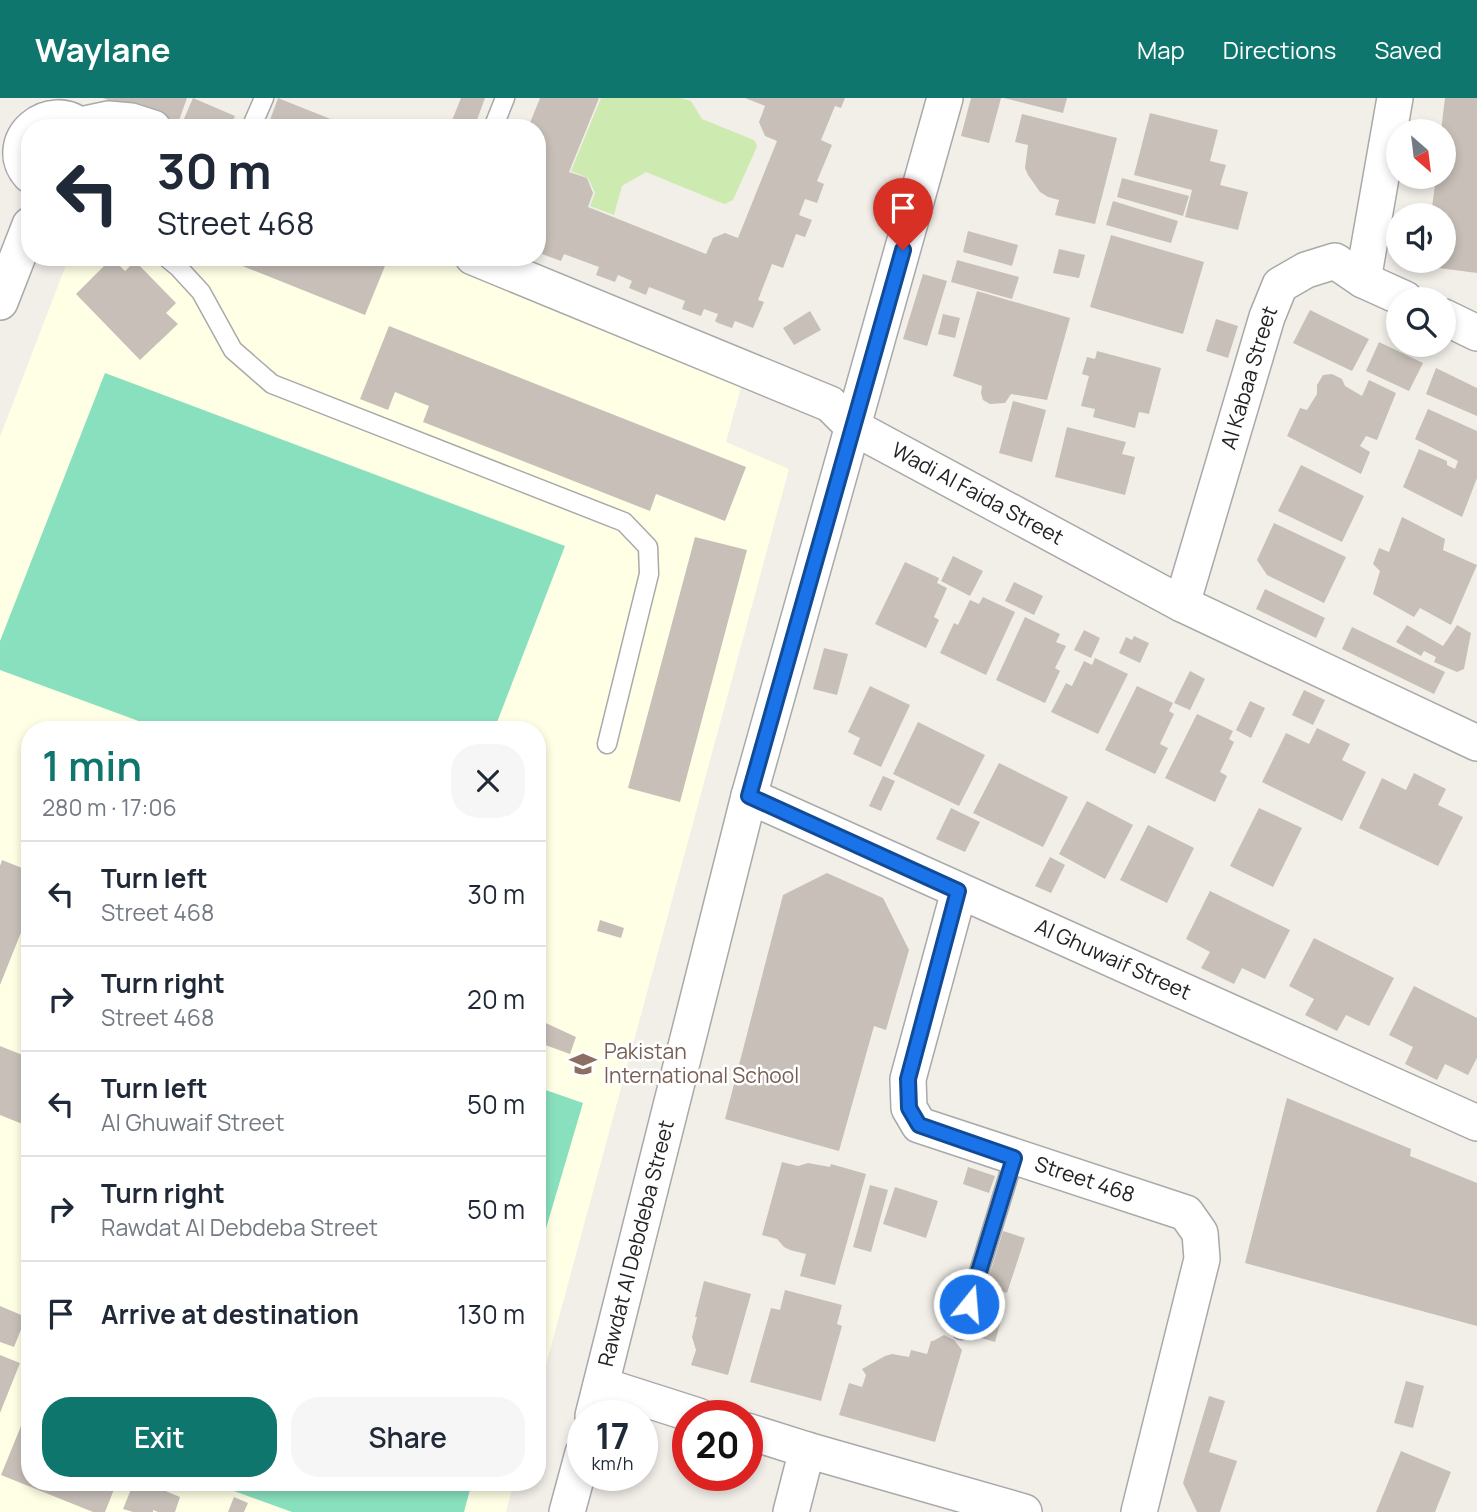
<!DOCTYPE html>
<meta charset="utf-8">
<style>
:root{--surface:#fff;--page:#f6f6f7;--text:#1f2937;--muted:#747a83;--line:#e0e1e3;--accent:#0f766e}
body{margin:0;font-family:Manrope,sans-serif;background:var(--page);color:var(--text);height:100vh;display:flex;flex-direction:column;font-size:26px;white-space:nowrap}
*{box-sizing:border-box;margin:0}
p{font-size:23px;color:var(--muted)}
.icon{flex:none;width:38px;height:38px;fill:none;stroke:currentColor;stroke-width:2;stroke-linecap:round;stroke-linejoin:round}
.map{position:relative;flex:1;overflow:hidden}
.side{position:absolute;left:21px;top:623px;width:525px;height:770px;display:flex;flex-direction:column;background:var(--surface);border-radius:28px;box-shadow:0 4px 10px #0003}
.side>*{flex:none}
.banner{position:absolute;left:21px;top:21px;width:525px;height:147px;border-radius:28px;box-shadow:0 4px 10px #0003;background:#fff;color:var(--text);overflow:hidden}
.needle{width:46px;rotate:152deg}
.controls{position:absolute;left:1386px;top:21px;display:grid;gap:14px}
.controls a{display:grid;place-items:center;width:70px;height:70px;border-radius:50%;background:var(--surface);box-shadow:0 4px 10px #0003;font-size:35px}
.speed{position:absolute;left:567px;top:1302px;display:flex;gap:14px;font-size:35px;font-weight:700;text-align:center}
.speed>*{display:grid;place-content:center;width:91px;height:91px;border-radius:50%;background:var(--surface);box-shadow:0 4px 10px #0003;line-height:1}
.speed small{font-size:18px;font-weight:400}
.speed .limit{border:10px solid #d22;background:#fff;color:#111}
.pin{position:absolute;display:grid;place-items:center;width:60px;height:60px;color:#fff;margin:-72px -30px;border-radius:50% 50% 50% 0;rotate:-45deg;box-shadow:0 0 7px #0007}
.pin .icon{rotate:45deg}
.me{position:absolute;width:77px;margin:-38px;rotate:17deg;stroke-linejoin:round;filter:drop-shadow(0 0 5px #0008)}
.turn{display:flex;align-items:center;gap:24px;height:147px;padding:0 21px;font-size:32px}
.turn .icon{width:91px;height:91px;stroke-width:2.5}
.turn b{display:block;font-size:49px;line-height:60px}
.round{display:grid;place-items:center;flex:none;width:74px;height:74px;border-radius:28px;background:var(--page)}
.head{display:flex;align-items:center;justify-content:space-between;height:119px;padding:0 21px}
h1{font-size:42px;font-weight:600;line-height:52px;color:var(--accent)}
.action{display:flex;gap:14px;margin-top:auto;padding:14px 21px}
.action a{flex:1;height:80px;border-radius:28px;background:var(--accent);color:#fff;font-size:28px;font-weight:600;line-height:80px;text-align:center}
.action a+a{background:var(--page);color:var(--text)}
ul{padding:0;list-style:none}
li{display:flex;align-items:center;gap:21px;height:105px;padding:0 21px;border-top:2px solid var(--line)}
li div{flex:1}
li b{display:block;font-size:26px}
li em{font-style:normal}
header{display:flex;align-items:center;gap:42px;box-sizing:border-box;height:98px;padding:0 35px;background:var(--accent);color:#fff}
header strong{font-size:33px}
nav{display:flex;gap:38px;margin-inline-start:auto;font-size:24px}
.map>svg:first-child{display:block}
</style>
<header>
<strong>Waylane</strong>
<nav><a>Map</a><a>Directions</a><a>Saved</a></nav>
</header>
<div class="map">
<svg width="1477" height="1414" viewBox="0 0 1477 1414">
<rect width="100%" height="100%" fill="#f2efe9"/>
<path fill="#ffffe5" d="M69 159H432L743 282 726 344 789 371 537 1300V632H30V1384H514L506 1414H0V339Z"/>
<path fill="#cdebb0" d="M601 0H680L691 3 702 21 754 42 757 47 756 51 733 102 725 106 719 104 646 74 622 88 614 117 590 108 595 95 588 80 571 73Z"/>
<path fill="#88e0be" d="M105 275 565 448 494 632H163L0 572V543Z
M537 989 583 1005 537 1161Z
M209 1384H472L464 1414H292Z"/>
<path fill="#c7bfb8" d="M103 0H187L177 28Z
M193 0 235 18 232 25 225 30H180Z
M278 0 353 30H267Z
M461 0H485L474 30H449Z
M540 0H599L569 74 587 80 593 95 588 109 706 156 713 140 725 135 738 140 777 43 765 38 759 24 765 8 745 0H845L841 10 835 8 821 42 832 47 817 83 824 86 817 105 805 101 799 117 812 122 805 139 796 136 783 170 772 166 758 202 764 204 753 230 735 223 732 230 718 225 715 223 718 216 704 211 701 218 682 211 685 203 649 189 646 197 629 190 632 183 618 177 615 184 596 177 599 169 564 156 561 163 542 156 545 148 537 146V30H528Z
M971 0H1001L989 45 961 38Z
M1004 0H1067L1063 15Z
M1445 0H1477V175L1424 168 1425 163H1444V117H1431L1436 79H1444V33H1441Z
M1150 15 1218 32 1210 63 1226 67 1220 87 1248 94 1238 132 1185 119 1192 92 1134 77Z
M1022 16 1117 40 1095 126 1055 117 1059 102 1048 99 1040 94 1028 77 1025 70 1028 47 1015 44Z
M1122 80 1189 98 1183 118 1117 99Z
M1113 103 1178 123 1171 145 1106 127Z
M968 133 1018 147 1012 168 963 154Z
M1111 137 1204 164 1183 236 1090 209Z
M1059 151 1085 157 1079 180 1053 175Z
M220 159H377L387 163 365 217Z
M112 160 125 173 135 163 176 205 166 215 178 226 140 262 76 196Z
M957 162 1019 179 1012 201 951 184Z
M923 176 947 183 927 248 903 241Z
M977 193 1070 220 1047 302 1011 296 1005 305 990 306 983 302 981 295 982 288 953 278Z
M1310 212 1369 241 1352 273 1293 245Z
M810 213 821 232 794 247 783 230Z
M943 216 960 220 955 240 938 236Z
M1216 221 1238 228 1228 260 1206 253Z
M389 228 746 369 725 423 656 396 650 413 423 324 429 308 395 294 388 312 360 301Z
M1379 244 1423 265 1409 293 1366 273Z
M1097 253 1161 270 1149 316 1139 314 1135 330 1093 319 1095 311 1081 308 1089 278 1082 276 1087 259 1095 261Z
M1436 270 1477 290V318L1426 296Z
M1332 276 1342 281 1345 288 1362 298 1369 282 1396 295 1377 342 1366 338 1360 348 1370 354 1361 376 1287 338 1300 310 1307 312 1317 296V287L1323 277Z
M1013 303 1046 312 1032 364 999 355Z
M1428 311 1477 333V380L1462 419 1403 389 1419 351 1447 363V367L1455 371 1458 363 1415 341Z
M1067 329 1126 344 1122 356 1135 359 1125 397 1055 379Z
M1301 367 1364 398 1342 444 1278 413Z
M1402 419 1445 441 1443 452 1477 467 1451 527 1420 510 1414 519 1373 496 1380 473 1373 466 1379 450 1389 454Z
M1274 425 1346 459 1324 505 1267 477 1257 462Z
M695 439 747 452 680 704 628 690Z
M953 458 983 473 970 498 941 483Z
M905 464 939 480 937 485 947 490 934 519 939 522 926 550 875 526Z
M1014 484 1043 498 1034 517 1005 503Z
M1265 491 1325 520 1316 540 1256 511Z
M983 499 1015 514 986 577 940 555 954 525 958 527 970 502 979 506Z
M1025 519 1060 536 1056 544 1066 548 1055 570 1060 573 1045 605 996 582Z
M1407 527 1443 548 1457 527 1471 535 1464 571 1457 574 1434 564 1436 559 1424 553 1421 558 1396 544Z
M1352 529 1445 574 1434 596 1342 551Z
M1084 532 1100 540 1091 560 1074 552Z
M1134 538 1149 545 1140 565 1119 555 1126 539 1132 542Z
M824 550 848 556 837 597 813 591Z
M1095 560 1128 576 1098 636 1051 614 1066 585 1072 588 1084 563 1092 567Z
M1190 573 1205 581 1190 612 1174 605Z
M870 588 910 607 881 669 853 656 860 640 848 634Z
M1137 588 1173 605 1169 613 1174 616 1160 646 1168 650 1155 676 1105 652Z
M1304 592 1325 602 1313 627 1292 617Z
M1250 603 1265 610 1251 640 1236 632Z
M1197 616 1233 633 1229 641 1234 644 1220 674 1227 678 1215 704 1165 680Z
M918 624 985 657 959 708 893 676Z
M1317 630 1350 646 1342 662 1366 674 1342 723 1262 684 1286 635 1309 646Z
M999 665 1068 699 1043 749 973 715Z
M1414 675 1446 691 1438 707 1463 719 1438 768 1359 730 1382 680 1406 692Z
M883 678 895 683 881 713 869 708Z
M1087 703 1133 727 1105 781 1059 756Z
M951 710 980 724 965 754 936 741Z
M1259 710 1302 730 1273 789 1230 768Z
M1148 727 1194 750 1167 805 1120 782Z
M1050 759 1065 767 1051 795 1035 788Z
M2 762 27 772 24 781 30 783V823L26 822 0 887V768Z
M827 775 883 800 909 852 886 932 874 928 839 1053 725 1021 783 797Z
M1210 793 1290 832 1265 881 1242 870 1234 886 1201 870 1210 854 1186 841Z
M600 822 624 830 621 840 597 833Z
M1314 840 1394 880 1369 928 1346 917 1337 933 1305 917 1314 901 1289 888Z
M1414 888 1477 920V960L1468 977 1445 966 1437 982 1405 966 1413 949 1389 937Z
M537 921 576 939 570 956 537 944Z
M0 948 30 960V1029L0 1017Z
M1287 1000 1411 1051 1410 1058 1477 1085V1228L1245 1165Z
M782 1064 798 1068 808 1065 830 1069 831 1066 866 1076 835 1187 800 1178 806 1156 790 1152 784 1149 777 1141 762 1137Z
M968 1069 995 1078 989 1095 963 1086Z
M870 1087 888 1092 871 1154 853 1149Z
M895 1089 938 1103 926 1140 883 1126Z
M1003 1133 1025 1140 1007 1195 986 1188Z
M704 1183 751 1196 728 1277 691 1267 696 1252 692 1239 697 1219H695Z
M785 1192 842 1207 837 1226 842 1228 821 1303 750 1284 771 1210 780 1212Z
M983 1206 1004 1212 995 1244 974 1238Z
M0 1208 26 1219 14 1249 0 1244Z
M944 1237 954 1242 962 1252 935 1344 839 1317 849 1285 862 1289 866 1277 862 1271 885 1258 892 1256 909 1259 911 1252 927 1256 931 1243H933Z
M0 1257 20 1265 0 1315Z
M1406 1283 1424 1288 1413 1330 1394 1325Z
M1209 1298 1225 1303 1209 1354 1237 1363 1220 1414H1197L1183 1385Z
M30 1306V1384H117L105 1414H93L1 1377Z
M1401 1353 1451 1374 1435 1414H1376Z
M134 1384H166L163 1392 180 1399 175 1414H158L153 1412V1414H133L123 1411Z
M234 1399 248 1405 244 1414H228Z"/>
<g fill="none" stroke-linecap="round" stroke-linejoin="round">
<defs>
<path id="service" d="M251 30 264 0
M493 30 505 0
M166 159 178 169 201 194 233 252 272 286 624 424 648 449 649 476 607 646
M961 1232 1014 1060"/>
<g id="minor">
<path d="M80 27 108 21 131 23 153 30"/>
<path d="M30 77C0 43 51 0 82 30"/>
<path id="s1" d="M473 159 830 306 853 329 1182 506 1477 645"/>
<path d="M1363 182 1395 0"/>
<path d="M0 204 30 127"/>
<path d="M1444 219 1477 235"/>
<path id="s2" d="M1182 506 1267 219 1280 187 1306 172 1335 163 1363 182 1405 201"/>
<path id="s3" d="M749 698 1477 1025"/>
<path id="s4" d="M959 793 908 981 909 1010 919 1027 1186 1115 1200 1135 1202 1161 1139 1414"/>
<path d="M601 1287 698 1318"/>
<path id="s5" d="M593 1318 749 698 945 0"/>
<path d="M747 1333 807 1352 1024 1414"/>
<path d="M567 1414 583 1355"/>
<path d="M791 1414 807 1352"/>
</g>
</defs>
<use href="#service" stroke="#a9a9a9" stroke-width="21"/>
<use href="#minor" stroke="#a9a9a9" stroke-width="38"/>
<use href="#service" stroke="#fff" stroke-width="18"/>
<use href="#minor" stroke="#fff" stroke-width="35"/>
</g>
<g fill="none" stroke-linecap="round" stroke-linejoin="round">
<defs>
<path id="route" d="M903 152 749 698 958 793 908 981 909 1010 919 1027 1014 1060 969 1206"/>
</defs>
<use href="#route" stroke="#114b97" stroke-width="18"/>
<use href="#route" stroke="#1a73e8" stroke-width="12"/>
</g>
<defs>
<symbol id="school-bare" viewBox="-9 -9 18 18"><path d="M0-5L7-2L0 1L-7-2ZM-4 1L0 2.5L4 1V4Q0 6-4 4Z" fill="#8d6e63" stroke="#fff" stroke-width="2.5" paint-order="stroke"/></symbol>
</defs>
<g fill-rule="evenodd">
<use href="#school-bare" x="564" y="947" width="38" height="38"/>
</g>
<g text-anchor="middle" stroke-width="5" stroke-linejoin="round" paint-order="stroke">
<g font-size="21" fill="#222" stroke="#fff">
<text dy="7" stroke="none"><textPath href="#s2" startOffset="236">Al Kabaa Street</textPath></text>
<text dy="7" stroke="none"><textPath href="#s1" startOffset="560">Wadi Al Faida Street</textPath></text>
<text dy="7" stroke="none"><textPath href="#s3" startOffset="399">Al Ghuwaif Street</textPath></text>
<text dy="7" stroke="none"><textPath href="#s4" startOffset="418">Street 468</textPath></text>
<text dy="7" stroke="none"><textPath href="#s5" startOffset="178">Rawdat Al Debdeba Street</textPath></text>
</g>
<g font-size="21" fill="#785e54" stroke="#fff" text-anchor="start">
<text x="604" y="961">Pakistan<tspan x="604" dy="24">International School</tspan></text>
</g>
</g>
</svg>
<div class="controls">
<a><svg class="needle" viewBox="-14 -14 28 28"><path d="M0-13l5 13h-10z" fill="#e53935"/><path d="M0 13l5-13h-10z" fill="#747a83"/></svg></a>
<a><svg class="icon" aria-label="sound" viewBox="0 0 24 24"><path d="M4 9h4l5-4v14l-5-4H4zM17 9q2 3 0 6"/></svg></a>
<a><svg class="icon" aria-label="search" viewBox="0 0 24 24"><circle cx="10" cy="10" r="6"/><path d="M15 15l6 6"/></svg></a>
</div>
<div class="speed"><div>17<small>km/h</small></div><div class="limit">20</div></div>
<div class="pin" style="left:903px;top:152px;background:#d93025"><svg class="icon" aria-label="arrive" viewBox="0 0 24 24"><path d="M6 21V4h12l-3 4 3 4H6"/></svg></div>
<svg class="me" style="left:969px;top:1206px" viewBox="-20 -20 40 40"><circle r="17" fill="#1a73e8" stroke="#fff" stroke-width="3"/><path d="M0-11L8 9 0 5-8 9z" fill="#fff"/></svg>
<div class="banner">
<div class="turn"><svg class="icon" aria-label="left" viewBox="0 0 24 24"><path d="M17 20v-9H6M10 6l-5 5 5 5"/></svg><div><b>30 m</b>Street 468</div></div>
</div>
<section class="side">
<div class="head"><div><h1>1 min</h1><p>280 m · 17:06</p></div><a class="round"><svg class="icon" aria-label="close" viewBox="0 0 24 24"><path d="M6 6l12 12M18 6L6 18"/></svg></a></div>
<ul>
<li><svg class="icon" aria-label="left" viewBox="0 0 24 24"><path d="M17 20v-9H6M10 6l-5 5 5 5"/></svg><div><b>Turn left</b><p>Street 468</p></div><em>30 m</em></li>
<li><svg class="icon" aria-label="right" viewBox="0 0 24 24"><path d="M7 20v-9h11M14 6l5 5-5 5"/></svg><div><b>Turn right</b><p>Street 468</p></div><em>20 m</em></li>
<li><svg class="icon" aria-label="left" viewBox="0 0 24 24"><path d="M17 20v-9H6M10 6l-5 5 5 5"/></svg><div><b>Turn left</b><p>Al Ghuwaif Street</p></div><em>50 m</em></li>
<li><svg class="icon" aria-label="right" viewBox="0 0 24 24"><path d="M7 20v-9h11M14 6l5 5-5 5"/></svg><div><b>Turn right</b><p>Rawdat Al Debdeba Street</p></div><em>50 m</em></li>
<li><svg class="icon" aria-label="arrive" viewBox="0 0 24 24"><path d="M6 21V4h12l-3 4 3 4H6"/></svg><div><b>Arrive at destination</b></div><em>130 m</em></li>
</ul>
<div class="action"><a>Exit</a><a>Share</a></div>
</section>
</div>
